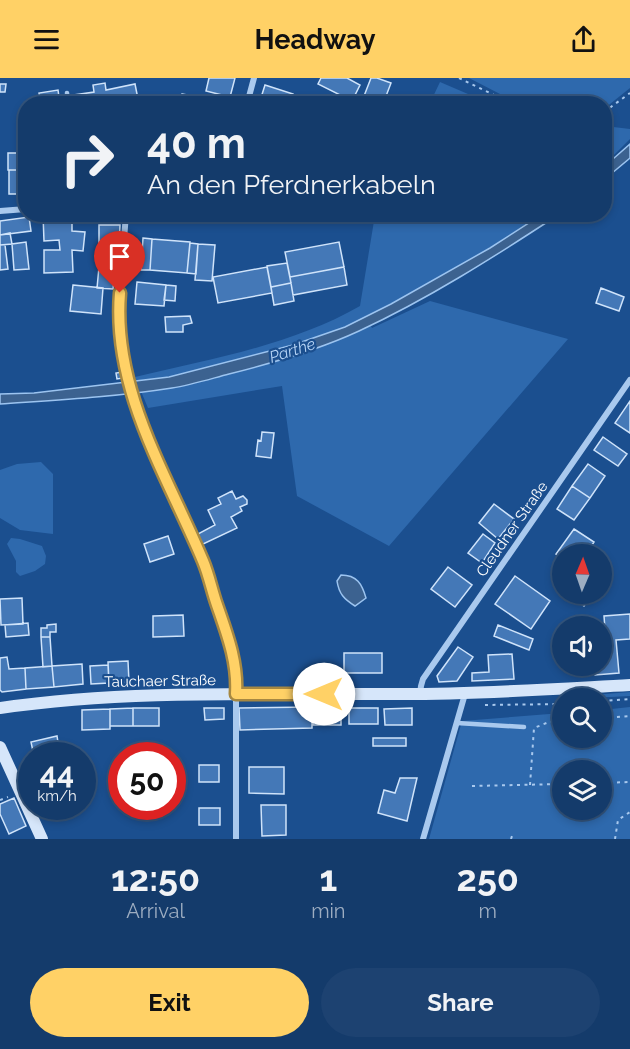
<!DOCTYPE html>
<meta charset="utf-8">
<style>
:root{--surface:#143b6b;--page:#1d4271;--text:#f1f3f6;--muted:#9dadc1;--line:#33557e;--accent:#ffd166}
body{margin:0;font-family:Raleway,sans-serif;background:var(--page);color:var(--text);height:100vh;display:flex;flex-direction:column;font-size:22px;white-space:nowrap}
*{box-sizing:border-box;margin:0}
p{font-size:20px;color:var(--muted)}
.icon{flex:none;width:33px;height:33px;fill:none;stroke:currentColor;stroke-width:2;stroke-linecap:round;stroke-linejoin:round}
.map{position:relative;height:761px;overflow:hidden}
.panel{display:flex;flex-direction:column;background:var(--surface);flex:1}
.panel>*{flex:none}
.banner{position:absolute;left:18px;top:18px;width:594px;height:126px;border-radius:24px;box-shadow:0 3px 9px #0003,0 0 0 2px var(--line);background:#143b6b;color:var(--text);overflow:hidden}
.needle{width:39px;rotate:2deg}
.buttons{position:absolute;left:552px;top:466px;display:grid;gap:12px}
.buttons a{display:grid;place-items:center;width:60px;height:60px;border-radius:50%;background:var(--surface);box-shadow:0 3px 9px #0003,0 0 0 2px var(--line);font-size:30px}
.speed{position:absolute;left:18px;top:664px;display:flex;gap:12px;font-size:30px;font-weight:700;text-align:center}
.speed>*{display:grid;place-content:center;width:78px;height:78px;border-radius:50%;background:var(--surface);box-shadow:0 3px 9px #0003,0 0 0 2px var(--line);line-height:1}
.speed small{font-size:15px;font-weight:400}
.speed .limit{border:9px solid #d22;background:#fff;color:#111}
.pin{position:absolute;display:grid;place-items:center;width:51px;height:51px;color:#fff;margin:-62px -26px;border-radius:50% 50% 50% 0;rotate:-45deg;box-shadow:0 0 6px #0007}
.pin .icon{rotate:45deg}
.me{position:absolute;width:66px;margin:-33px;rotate:270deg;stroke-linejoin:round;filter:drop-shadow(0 0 4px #0008)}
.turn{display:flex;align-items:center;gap:21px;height:126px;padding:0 30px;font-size:27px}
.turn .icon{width:78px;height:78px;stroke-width:2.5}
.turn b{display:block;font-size:42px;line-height:51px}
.eta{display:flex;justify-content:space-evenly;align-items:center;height:102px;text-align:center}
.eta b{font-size:36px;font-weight:700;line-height:42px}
.action{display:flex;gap:12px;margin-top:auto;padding:12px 30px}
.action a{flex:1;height:69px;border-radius:36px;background:var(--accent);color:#111;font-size:24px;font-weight:700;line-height:69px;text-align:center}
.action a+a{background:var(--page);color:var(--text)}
header{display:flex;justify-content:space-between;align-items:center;height:78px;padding:0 30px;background:var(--accent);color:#111;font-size:27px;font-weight:700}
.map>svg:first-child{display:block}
</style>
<header><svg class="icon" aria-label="menu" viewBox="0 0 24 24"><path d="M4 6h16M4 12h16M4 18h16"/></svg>Headway<svg class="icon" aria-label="share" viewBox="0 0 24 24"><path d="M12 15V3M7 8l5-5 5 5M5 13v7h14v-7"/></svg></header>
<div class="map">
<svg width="630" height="761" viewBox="0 0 630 761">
<rect width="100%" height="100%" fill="#1b4f8f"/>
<path fill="#2e69ad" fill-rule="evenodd" d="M469 0H630V10L605 30 604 26 569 25 500 16Z
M440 4 489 25H430Z
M605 48 630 51V61L605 86Z
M375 137H539C484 175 426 210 366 238L372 250 430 223 568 261 389 468 297 418 282 308 148 330 135 299C211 281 292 267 360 228Z
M41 384 53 396V456L20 452 0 440V392L17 386Z
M11 460 20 461 42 468 46 478 45 486 35 493 20 498 16 494V483L7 466Z
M630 614V618L569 621V619Z
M630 629V761H429L462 643 562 635V660H602V632ZM562 693H602V732H562Z"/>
<path fill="#3c6290" stroke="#9cc4f0" stroke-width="1.5" d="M630 66V80L605 101V88Z
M541 137H558C494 179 428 221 359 253 318 272 273 285 229 296 210 301 191 307 172 310 115 319 57 322 0 326V316L34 315 169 299 293 267 345 249 391 226 490 170Z
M341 497C357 497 362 506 366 520L355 528C344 521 339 516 337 503Z"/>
<path fill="#4478b7" stroke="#cfe3fa" stroke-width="1.5" d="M209 0H235L230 19 206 13Z
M321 0H347L360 7 352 23 318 6Z
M371 0H377L391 5 383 26 364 18Z
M105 5 106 12 135 6 139 26H75L74 17 94 14 93 7Z
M0 6H6L5 14H0Z
M265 7 293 16 290 26H259Z
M58 12 60 26H41L39 15Z
M182 16 188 17 187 25H181Z
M188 17 199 19 198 26 187 25Z
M308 18 315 23 314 26 305 24Z
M8 75H26V92H8Z
M9 92H26V116H9Z
M136 136H159L139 144Z
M43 137H72V153L85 154 83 173 72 172 73 194 44 195V172H60L59 162 44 163Z
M29 139 31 153 0 157V143Z
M99 147H120L119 168H114L115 190 99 189Z
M10 155 12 166 0 167V157Z
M143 160 152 161 150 192H141Z
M152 161 190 164 187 195 150 192Z
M26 164 29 191 14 192 12 166Z
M339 164 344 189 290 199 285 174Z
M190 165 198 166 196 196 187 195Z
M198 166 215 167 212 203 195 202Z
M0 167H5L8 191 0 192Z
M287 185 291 205 271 209 267 188Z
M99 189 115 190 113 211 97 210Z
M267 189 272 215 218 225 213 199Z
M344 189 347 207 293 217 290 199Z
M137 204 166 207 164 228 135 226Z
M291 205 294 223 274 227 271 209Z
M73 207 103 210 101 236 70 233Z
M166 207 176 208 175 223 164 222Z
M601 210 624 219 619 233 596 225Z
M190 238 192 245 183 247V254H166L165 239Z
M122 294 123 300 117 301 116 295Z
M630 323V355L615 345Z
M262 354 274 355 271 380 256 378 258 362 261 363Z
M603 359 627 376 618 388 594 372Z
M588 386 605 398 590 420 572 408Z
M572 408 590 420 574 442 557 431Z
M232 413 236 421 243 418 247 422V426L240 429 242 433 231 439 237 450 201 467 196 457 215 447 208 432 221 426 218 420Z
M494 426 514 441 498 461 479 445Z
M574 451 594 464 586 476 582 473 579 477H562V480L556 476Z
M483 456 495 465 482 485 468 475Z
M168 458 174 476 150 484 144 466Z
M448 489 472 507 455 529 431 511Z
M515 498 550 523 531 551 495 526Z
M575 516H592L584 528 572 520Z
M22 520 23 546 1 547 0 521Z
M630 536V561L616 562 619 595 595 597V588H602V551H605L604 538Z
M183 537 184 558 153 559V538Z
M28 545 29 557 6 559 5 547Z
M56 546V554H50V559H41V550H47V547Z
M498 547 533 561 529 572 494 558Z
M41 559H50L52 588 43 589Z
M458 569 473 579 457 603 439 604 437 598Z
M344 575H382V595H344Z
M512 576 514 601 472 603V595L489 594 488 577Z
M7 579 9 591 25 590 26 611 2 614 0 612V580Z
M128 583 129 604 109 605 108 584Z
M82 586 83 606 54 609 52 588Z
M108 587 109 605 91 606 90 588Z
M52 588 54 609 26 611 25 590Z
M579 588H588L589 594 580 595Z
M312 629V650L240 652 239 630Z
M133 630H159V648H133Z
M133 630V648H110V631Z
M204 630H224V641L205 642Z
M313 630H341V647H313Z
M349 630H378V646H349Z
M412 630V647H385L384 631Z
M110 631V651L82 652V632Z
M57 658 60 677 34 678 31 664Z
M373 660H406V668H373Z
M72 674 73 678H56Z
M32 687V708L28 709 20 692Z
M199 687H219V704H199Z
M249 689H284V716L249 715Z
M400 700H417L407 743 378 735 384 712 395 715Z
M14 720 26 748 9 756 0 736V726Z
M261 727H286V757L262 758Z
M199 730H220V747H199Z"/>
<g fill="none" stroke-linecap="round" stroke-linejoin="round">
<path stroke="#a9c9ee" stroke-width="2" stroke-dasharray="3 4.5" stroke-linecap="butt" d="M459 0 498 19 543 26
M604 34 630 15
M602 623 630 621
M485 627 562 626
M602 640 630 638
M602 705 630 704
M530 707 534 650 549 644 562 643
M472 708 562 706
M0 722 8 719
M511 761 512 758
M615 761 618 742 630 734"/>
<path stroke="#a9c9ee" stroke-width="4.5" d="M67 15 68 26
M457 645 524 649"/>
<path stroke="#a9c9ee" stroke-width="6" d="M247 26 254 0
M0 133 26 131
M126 136 118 237 126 293 154 379 203 485 234 577 236 605V761
M420 616 421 608 423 601 630 302
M423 761 465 616"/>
<path stroke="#d6e6fa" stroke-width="12" d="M0 630C133 611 269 617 403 616 479 616 554 611 630 607
M0 669 42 761"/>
</g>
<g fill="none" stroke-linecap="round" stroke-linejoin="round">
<defs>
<path id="route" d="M120 215C112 312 167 397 203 483 209 497 212 513 217 527 227 556 238 584 236 616H324"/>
</defs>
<use href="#route" stroke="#a68842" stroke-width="15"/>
<use href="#route" stroke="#ffd166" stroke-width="10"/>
</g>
<g text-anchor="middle" stroke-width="4.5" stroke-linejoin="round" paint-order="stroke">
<g font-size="15" fill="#fff" stroke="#1b4f8f">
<text transform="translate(512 451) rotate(-55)" y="5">Cleudner Straße</text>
<text transform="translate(160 603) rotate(-1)" y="5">Tauchaer Straße</text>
</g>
<g font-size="16" font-style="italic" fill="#b5d3f5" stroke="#1b4f8f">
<text transform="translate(292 272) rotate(-18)" y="6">Parthe</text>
</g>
</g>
</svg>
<div class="buttons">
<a><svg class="needle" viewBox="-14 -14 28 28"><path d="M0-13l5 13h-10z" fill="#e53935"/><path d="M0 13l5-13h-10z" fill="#9dadc1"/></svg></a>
<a><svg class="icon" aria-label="sound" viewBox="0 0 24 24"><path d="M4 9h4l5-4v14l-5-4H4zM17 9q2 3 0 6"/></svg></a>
<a><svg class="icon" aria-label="search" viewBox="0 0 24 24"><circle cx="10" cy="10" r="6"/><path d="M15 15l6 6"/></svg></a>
<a><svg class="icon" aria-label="layers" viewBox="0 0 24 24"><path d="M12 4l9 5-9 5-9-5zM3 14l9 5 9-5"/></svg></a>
</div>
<div class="speed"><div>44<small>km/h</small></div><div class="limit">50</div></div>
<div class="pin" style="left:120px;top:215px;background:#d93025"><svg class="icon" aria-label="arrive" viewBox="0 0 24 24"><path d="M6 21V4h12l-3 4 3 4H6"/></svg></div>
<svg class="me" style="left:324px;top:616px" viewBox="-20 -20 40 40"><circle r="19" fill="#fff"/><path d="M0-13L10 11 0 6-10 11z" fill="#ffd166"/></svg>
<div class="banner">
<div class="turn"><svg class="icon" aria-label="right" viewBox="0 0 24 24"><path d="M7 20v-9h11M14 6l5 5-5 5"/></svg><div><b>40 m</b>An den Pferdnerkabeln</div></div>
</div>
</div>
<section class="panel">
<div class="eta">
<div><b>12:50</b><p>Arrival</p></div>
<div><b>1</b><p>min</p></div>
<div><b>250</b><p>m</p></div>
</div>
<div class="action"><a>Exit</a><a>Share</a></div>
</section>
